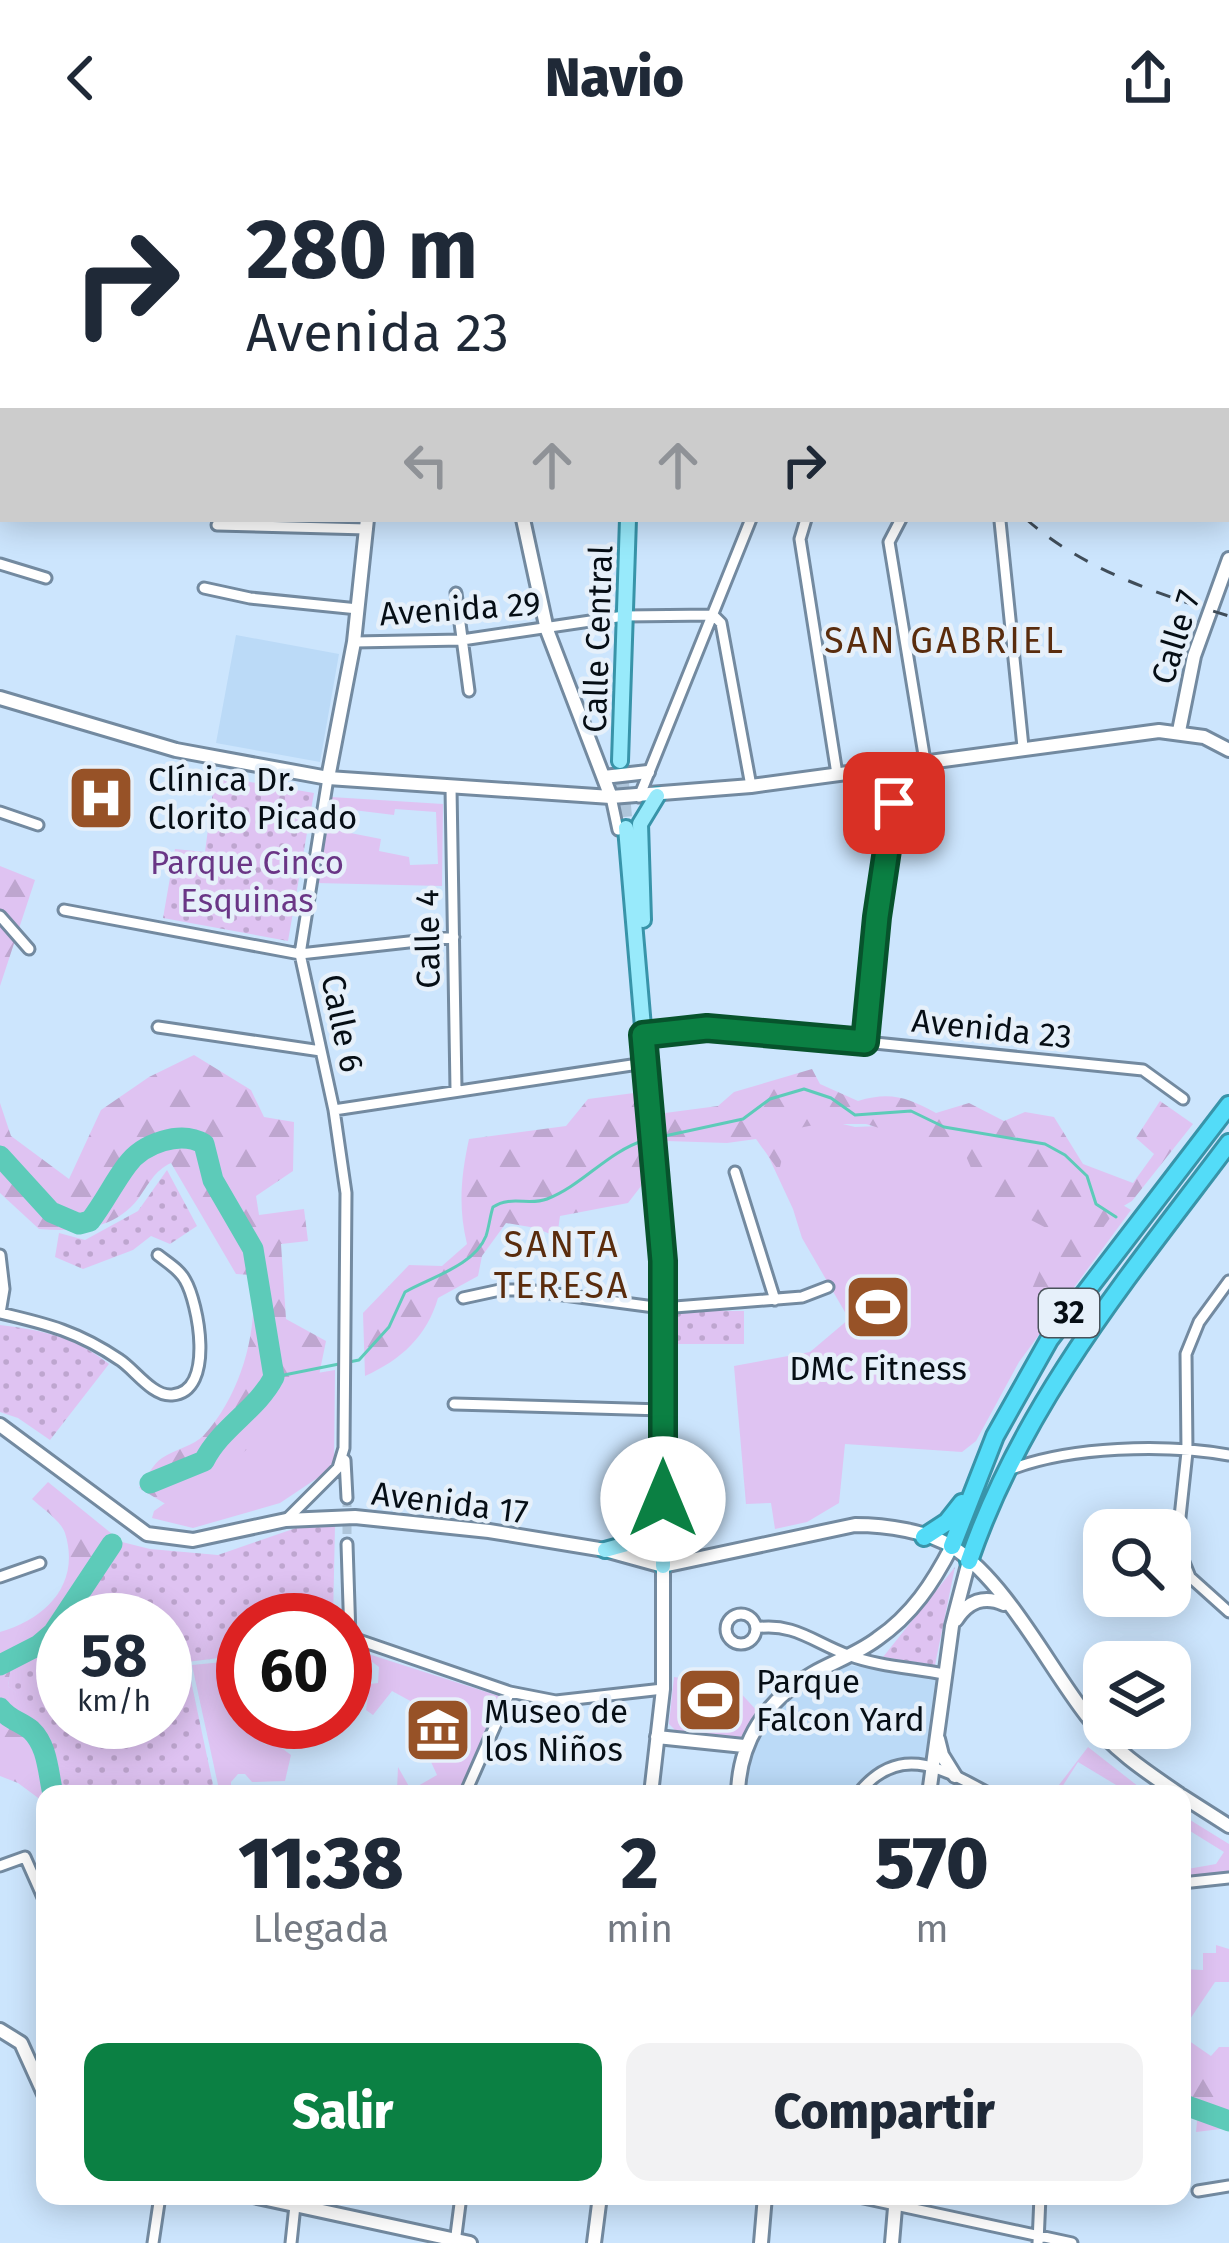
<!DOCTYPE html>
<html lang="es">
<meta charset="utf-8">
<style>
:root{--surface:#fff;--page:#f2f2f3;--text:#1f2937;--muted:#747a83;--accent:#0b8043}
body{margin:0;font-family:"Fira Sans",sans-serif;background:var(--page);color:var(--text);height:100vh;display:flex;flex-direction:column;font-size:45px;white-space:nowrap}
*{box-sizing:border-box;margin:0}
p{font-size:39px;color:var(--muted)}
.icon{flex:none;width:66px;height:66px;fill:none;stroke:currentColor;stroke-width:2;stroke-linecap:round;stroke-linejoin:round}
.map{position:relative;flex:1;overflow:hidden}
.drawer{position:absolute;left:36px;top:1629px;width:1155px;height:420px;display:flex;flex-direction:column;background:var(--surface);border-radius:24px;box-shadow:0 6px 30px #0003}
.drawer>*{flex:none}
.banner{position:absolute;left:0px;top:0px;width:1230px;height:366px;box-shadow:0 6px 30px #0003;background:#fff;color:var(--text);overflow:hidden}
.controls{position:absolute;left:1083px;top:1353px;display:grid;gap:24px}
.controls a{display:grid;place-items:center;width:108px;height:108px;border-radius:24px;background:var(--surface);box-shadow:0 6px 30px #0003;font-size:60px}
.speed{position:absolute;left:36px;top:1437px;display:flex;gap:24px;font-size:60px;font-weight:700;text-align:center}
.speed>*{display:grid;place-content:center;width:156px;height:156px;border-radius:50%;background:var(--surface);box-shadow:0 6px 30px #0003;line-height:1}
.speed small{font-size:30px;font-weight:400}
.speed .limit{border:18px solid #d22;background:#fff;color:#111}
.pin{position:absolute;display:grid;place-items:center;width:102px;height:102px;color:#fff;margin:-51px;border-radius:24px;box-shadow:0 6px 18px #0006}
.me{position:absolute;width:132px;margin:-66px;rotate:0deg;stroke-linejoin:round;filter:drop-shadow(0 0 9px #0008)}
.turn{display:flex;align-items:center;gap:42px;height:252px;padding:0 48px;font-size:54px}
.turn .icon{width:156px;height:156px;stroke-width:2.5}
.turn b{display:block;font-size:84px;line-height:102px}
.lanes{display:flex;align-items:center;height:114px;padding:0 48px;background:#0003;justify-content:center;gap:60px;direction:ltr}
.lanes .off{opacity:.35}
.eta{display:flex;justify-content:space-evenly;align-items:center;height:204px;text-align:center}
.eta b{font-size:72px;font-weight:800;line-height:84px}
.primary-button{display:flex;gap:24px;margin-top:auto;padding:24px 48px}
.primary-button a{flex:1;height:138px;border-radius:24px;background:var(--accent);color:#fff;font-size:48px;font-weight:800;line-height:138px;text-align:center}
.primary-button a+a{background:var(--page);color:var(--text)}
header{display:flex;justify-content:space-between;align-items:center;height:156px;padding:0 48px;background:var(--surface);font-size:54px;font-weight:800}
.map>svg:first-child{display:block}
</style>
<header><svg class="icon" aria-label="back" viewBox="0 0 24 24"><path d="M15 5l-7 7 7 7"/></svg>Navio<svg class="icon" aria-label="share" viewBox="0 0 24 24"><path d="M12 15V3M7 8l5-5 5 5M5 13v7h14v-7"/></svg></header>
<div class="map">
<svg width="1229" height="2087" viewBox="0 0 1229 2087">
<defs>
<pattern id="forest-firs" width="22" height="20" patternUnits="userSpaceOnUse" patternTransform="scale(3)"><rect width="22" height="20" fill="#dfc3f2"/><path d="M5 1l3.5 6h-7zM16 11l3.5 6h-7z" fill="#bea6cf"/></pattern>
<pattern id="park-dots" width="8" height="8" patternUnits="userSpaceOnUse" patternTransform="scale(3)"><rect width="8" height="8" fill="#dfc3f2"/><path d="M2 2h.1M6 6h.1" fill="none" stroke="#bea6cf" stroke-width="1.8" stroke-linecap="round"/></pattern>
</defs>
<rect width="100%" height="100%" fill="#cce5fd"/>
<path fill="#bbdaf7" d="M236 479 339 498 320 606 216 587Z
M848 1509 936 1522 926 1601 890 1604 878 1610 849 1638H745L753 1596 777 1554 798 1534Z"/>
<path fill="#dfc3f2" fill-rule="evenodd" d="M331 641 443 648 442 730 316 727ZM337 652 394 659 395 653 436 656 438 708 410 709 409 701 379 695 381 683 335 674Z
M814 961 855 971 879 970 1043 1000 1131 1054 1019 1206 976 1285 962 1296 845 1288 839 1347 807 1366 775 1373 771 1347 746 1348 734 1210 810 1196 849 1163 802 1082 793 1053 759 980Z
M335 1214 334 1308 328 1315 280 1347 193 1372 152 1362 154 1355 217 1310 282 1223Z
M356 1494 502 1541 458 1638H399L397 1635 398 1611 411 1634 437 1619 426 1595 438 1588 444 1599 461 1585 467 1568 458 1550 438 1545 437 1549 416 1554 414 1547 392 1535 373 1559 366 1554 370 1528 378 1527 379 1511 371 1505 345 1504V1495Z
M243 1504V1526L230 1540 231 1562 266 1589 271 1584 291 1599 285 1625 252 1626 245 1618H238L231 1626V1638H220L192 1509Z
M674 1521 735 1531 760 1558 740 1582 677 1576 669 1568Z
M1088 1591 1148 1638H1131L1078 1606 1062 1631 1072 1638H1052Z
M1182 1659 1229 1688V1718L1182 1722V1714L1216 1708 1224 1696 1182 1670Z
M1216 1789 1229 1793V1826H1215L1182 1875V1813L1203 1814V1797H1216Z
M1182 1880 1211 1900 1219 1891H1229V1958L1182 1936Z"/>
<path fill="url(#forest-firs)" d="M0 710 35 724 0 830Z
M194 899 251 934 264 961 294 966 293 1015 256 1040 259 1059 304 1053 308 1085 281 1088 286 1163 326 1185 317 1229 280 1244 251 1290 174 1353 139 1332C146 1322 153 1308 162 1302 175 1293 194 1290 204 1279 242 1237 259 1173 252 1119L236 1118 171 1007C154 1015 149 1028 138 1043 114 1074 76 1076 39 1073L0 1037V947L11 980 69 1023 101 954 149 921Z
M812 913 820 928 858 945C891 935 908 942 936 957L969 947 1004 965 1025 956 1054 961 1083 1008 1133 1027 1154 998 1136 982 1160 945 1193 968 1132 1045 1115 1055 1040 1160 1023 1154 1056 1077 983 1039 965 998 866 968H819L789 974 779 1015 756 983 727 987 667 985 665 957 718 950 734 936Z
M634 937 645 1025 628 1047 560 1060 557 1081 536 1072 506 1067 482 1100 478 1120 438 1142C427 1180 401 1204 365 1220L363 1157 409 1109 442 1110 467 1088C458 1051 461 1020 469 983L566 970 588 943Z
M48 1326 122 1386 72 1464H63C63 1492 35 1499 12 1505L8 1530 31 1549 46 1571 166 1638H45V1647L18 1627 0 1620V1476C46 1463 81 1428 65 1377 61 1365 42 1352 32 1343Z
M1182 1906 1229 1934V1972L1196 1976 1198 1955 1182 1948Z"/>
<path fill="url(#park-dots)" d="M215 620 314 637 288 785 163 762 175 693 205 696Z
M167 1014 197 1070 170 1088 151 1080 133 1094 83 1113 55 1101 59 1077 85 1084 138 1055Z
M672 1155H744V1188H673Z
M0 1169C42 1174 75 1181 109 1208L50 1284 18 1262 0 1256Z
M335 1369 333 1464H243V1499L187 1506 215 1638H60C49 1589 49 1564 8 1530L12 1505 54 1489 63 1476V1566H165V1464H72L122 1386 150 1393 218 1399 296 1372Z
M955 1411 935 1509 883 1501Z"/>
<g fill="none" stroke-linecap="round" stroke-linejoin="round">
<path stroke="#5dcbb9" stroke-width="3" d="M507 3 508 0
M1014 3V0
M1227 79 1229 77
M0 224 3 221
M660 981 743 963 770 943 804 933 831 942 855 959 911 955 944 971 1045 988 1065 999 1087 1020 1096 1048 1116 1061
M274 1221 359 1204 389 1171 405 1136C431 1121 474 1110 486 1080 489 1071 490 1060 493 1051 511 1039 529 1050 547 1043 583 1029 607 996 645 984"/>
<path stroke="#5dcbb9" stroke-width="21" d="M0 1000 51 1056 79 1068 90 1065C104 1047 114 1026 127 1009 143 987 181 974 204 988L213 1024 253 1093 274 1221C257 1254 221 1271 204 1305L150 1327
M0 1509 39 1489 53 1477 112 1388
M0 1552C9 1564 20 1565 31 1574 48 1590 48 1617 53 1638
M1182 1948 1229 1965"/>
<path stroke="#aec5da" stroke-width="9" stroke-dasharray="9 4.5" stroke-linecap="butt" d="M347 1342V1388"/>
<path stroke="#aec5da" stroke-width="14" stroke-dasharray="14 7" stroke-linecap="butt" d="M620 605 626 672"/>
<defs>
<path id="street" d="M415 0 418 3
M252 3 288 0
M871 3V0
M806 363 800 383 837 618
M901 363 889 386 925 605
M1000 365 1023 591
M217 369 367 373
M0 408 46 422
M204 432 250 442 358 453
M456 437 469 535
M713 459 721 467 751 630
M354 486 462 484 624 460 713 459
M451 632 456 933
M611 641 618 674
M639 641 751 363
M0 656 38 669
M64 754 300 798 454 781
M0 760 29 793
M158 871 321 895
M643 879 726 872 1143 914 1183 943
M865 886 877 761 900 609
M334 954 645 907
M735 1016 775 1144
M0 1099 4 1133 0 1157
M1229 1125 1199 1166 1186 1198 1187 1296 1177 1389 1190 1421 1229 1456
M463 1142 500 1134H526L662 1152 802 1141 828 1131
M0 1157C48 1168 79 1176 120 1204 134 1213 153 1241 172 1239 216 1236 198 1146 185 1124 179 1113 168 1107 158 1099
M454 1248 663 1254
M345 1304 347 1342
M1009 1314C1070 1290 1165 1288 1229 1299
M286 1364 338 1312 344 1292 346 1037 334 954 300 798 328 622
M347 1388 350 1481 510 1536 556 1545 663 1533
M0 1421 40 1407
M726 1473a15 15 0 1 1 30 0a15 15 0 1 1-30 0Z
M756 1472C793 1466 815 1487 848 1499 877 1510 913 1512 944 1518
M465 1638 510 1536
M858 1638C899 1585 943 1613 990 1638
M0 1710 25 1701 45 1746
M1182 1727 1229 1722
M1198 2035 1229 2030
M854 2040 1072 2087
M153 2087 160 2040
M291 2087 296 2040
M455 2087 461 2040
M1038 2087 1040 2040"/>
<path id="secondary" d="M301 0 302 3
M0 65H3
M523 363 547 474 611 641
M0 542 176 594 328 622 611 641 751 630 1159 575 1204 581 1229 594
M1179 575 1194 500 1229 403
M604 621 648 616
M328 622 354 486 367 363
M0 1269 147 1378 193 1384 286 1364 355 1361 489 1375 605 1394 663 1410 855 1369C885 1369 929 1375 954 1392 1007 1427 1048 1510 1087 1560 1112 1593 1145 1615 1179 1638
M956 1464C968 1445 984 1439 1004 1448
M657 1581 744 1590
M938 1583 942 1599 955 1620
M651 1638 663 1533V1410
M738 1638C739 1586 766 1544 812 1518 833 1506 857 1498 877 1483 912 1459 933 1427 952 1390
M929 1638 952 1470 969 1405
M1182 1640 1229 1670
M0 1874 21 1887 45 1940
M253 2040 470 2087
M594 2087 600 2040
M761 2087 765 2040
M892 2087 896 2040"/>
<path id="primary" d="M640 3V0
M620 605 628 363
M626 672 663 1105V1410
M643 764 640 668 657 640
M605 1394 634 1386 661 1358"/>
<path id="highway" d="M924 1381 947 1366 962 1347
M952 1390 995 1280 1049 1184 1229 949
M969 1405C1023 1247 1129 1120 1229 987"/>
</defs>
<use href="#street" stroke="#738aa0" stroke-width="15"/>
<use href="#secondary" stroke="#738aa0" stroke-width="18"/>
<use href="#primary" stroke="#3894a9" stroke-width="20"/>
<use href="#highway" stroke="#3894a9" stroke-width="22"/>
<use href="#street" stroke="#fff" stroke-width="9"/>
<use href="#secondary" stroke="#fff" stroke-width="12"/>
<use href="#primary" stroke="#98eafb" stroke-width="14"/>
<use href="#highway" stroke="#53dcf8" stroke-width="16"/>
<path stroke="#404d59" stroke-width="3" stroke-dasharray="15 15" stroke-linecap="butt" d="M431 0 435 3
M1026 363C1082 413 1158 438 1229 460"/>
</g>
<g fill="none" stroke-linecap="round" stroke-linejoin="round">
<defs>
<path id="route" d="M663 1343V1105L643 879 707 872 865 886 877 761 894 647"/>
</defs>
<use href="#route" stroke="#07532c" stroke-width="30"/>
<use href="#route" stroke="#0b8043" stroke-width="21"/>
</g>
<defs>
<symbol id="hospital-square" viewBox="-11 -11 22 22"><rect x="-9" y="-9" width="18" height="18" rx="4" fill="#975227" stroke="#e6f0fa"/><path d="M-5-5h3v3.5h4V-5h3V5h-3V1.5h-4V5h-3Z" fill="#fff"/></symbol>
<symbol id="stadium-square" viewBox="-11 -11 22 22"><rect x="-9" y="-9" width="18" height="18" rx="4" fill="#975227" stroke="#e6f0fa"/><path d="M0-5a6.5 5 0 1 0 0 10a6.5 5 0 1 0 0-10ZM-3.5-1.8h7v3.6h-7Z" fill="#fff"/></symbol>
<symbol id="museum-square" viewBox="-11 -11 22 22"><rect x="-9" y="-9" width="18" height="18" rx="4" fill="#975227" stroke="#e6f0fa"/><path d="M0-6L6-3V-2H-6V-3ZM-5-1h2V3h-2ZM-1-1h2V3h-2ZM3-1h2V3H3ZM-6 4H6V6H-6Z" fill="#fff"/></symbol>
</defs>
<g fill-rule="evenodd">
<use href="#hospital-square" x="63" y="604" width="76" height="76"/>
<use href="#stadium-square" x="840" y="1113" width="76" height="76"/>
<use href="#stadium-square" x="672" y="1506" width="76" height="76"/>
<use href="#museum-square" x="400" y="1536" width="76" height="76"/>
</g>
<g text-anchor="middle" stroke-width="9" stroke-linejoin="round" paint-order="stroke">
<rect fill="#e6f0fa" stroke="#49525a" stroke-width="3" x="1039" y="1133" width="60" height="48" rx="9"/>
<g font-size="30" font-weight="bold" fill="#060e15">
<text x="1069" y="1167">32</text>
</g>
<g font-size="33" fill="#060e15" stroke="#e6f0fa">
<text transform="translate(460 452) rotate(-4)" y="12">Avenida 29</text>
<text transform="translate(1175 481) rotate(-73)" y="12">Calle 7</text>
<text transform="translate(597 483) rotate(-88)" y="12">Calle Central</text>
<text transform="translate(427 783) rotate(-91)" y="12">Calle 4</text>
<text transform="translate(343 867) rotate(78)" y="12">Calle 6</text>
<text transform="translate(992 872) rotate(6)" y="12">Avenida 23</text>
<text transform="translate(450 1346) rotate(7)" y="12">Avenida 17</text>
</g>
<g font-size="33" fill="#060e15" stroke="#e6f0fa" text-anchor="start">
<text x="148" y="635">Clínica Dr.<tspan x="148" dy="38">Clorito Picado</tspan></text>
<text x="878" y="1224" text-anchor="middle">DMC Fitness</text>
<text x="756" y="1537">Parque<tspan x="756" dy="38">Falcon Yard</tspan></text>
<text x="484" y="1567">Museo de<tspan x="484" dy="38">los Niños</tspan></text>
</g>
<g font-size="33" fill="#6a3686" stroke="#e6f0fa">
<text x="247" y="718">Parque Cinco<tspan x="247" dy="38">Esquinas</tspan></text>
</g>
<g font-size="36" letter-spacing="3" fill="#5a2c0d" stroke="#e6f0fa">
<text x="945" y="497">SAN GABRIEL</text>
<text x="562" y="1101">SANTA<tspan x="562" dy="41">TERESA</tspan></text>
</g>
</g>
</svg>
<div class="controls">
<a><svg class="icon" aria-label="search" viewBox="0 0 24 24"><circle cx="10" cy="10" r="6"/><path d="M15 15l6 6"/></svg></a>
<a><svg class="icon" aria-label="layers" viewBox="0 0 24 24"><path d="M12 4l9 5-9 5-9-5zM3 14l9 5 9-5"/></svg></a>
</div>
<div class="speed"><div>58<small>km/h</small></div><div class="limit">60</div></div>
<div class="pin" style="left:894px;top:647px;background:#d93025"><svg class="icon" aria-label="arrive" viewBox="0 0 24 24"><path d="M6 21V4h12l-3 4 3 4H6"/></svg></div>
<svg class="me" style="left:663px;top:1343px" viewBox="-20 -20 40 40"><circle r="19" fill="#fff"/><path d="M0-13L10 11 0 6-10 11z" fill="#0b8043"/></svg>
<div class="banner">
<div class="turn"><svg class="icon" aria-label="right" viewBox="0 0 24 24"><path d="M7 20v-9h11M14 6l5 5-5 5"/></svg><div><b>280 m</b>Avenida 23</div></div>
<div class="lanes"><svg class="icon off" aria-label="left" viewBox="0 0 24 24"><path d="M17 20v-9H6M10 6l-5 5 5 5"/></svg><svg class="icon off" aria-label="ahead" viewBox="0 0 24 24"><path d="M12 20V5M6 11l6-6 6 6"/></svg><svg class="icon off" aria-label="ahead" viewBox="0 0 24 24"><path d="M12 20V5M6 11l6-6 6 6"/></svg><svg class="icon" aria-label="right" viewBox="0 0 24 24"><path d="M7 20v-9h11M14 6l5 5-5 5"/></svg></div>
</div>
<section class="drawer">
<div class="eta">
<div><b>11:38</b><p>Llegada</p></div>
<div><b>2</b><p>min</p></div>
<div><b>570</b><p>m</p></div>
</div>
<div class="primary-button"><a>Salir</a><a>Compartir</a></div>
</section>
</div>
